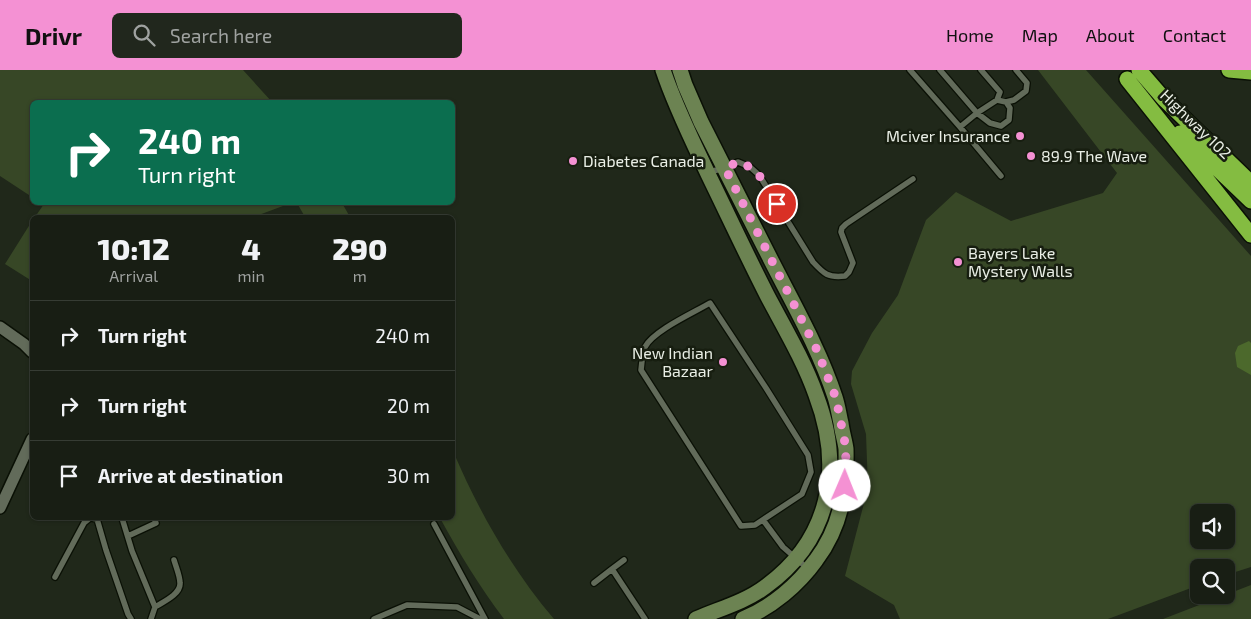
<!DOCTYPE html>
<style>
:root{--surface:#181e14;--page:#21271d;--text:#f1f3f6;--muted:#9fa2a0;--line:#363c34;--accent:#f491d3}
body{margin:0;font-family:"Exo 2",sans-serif;background:var(--page);color:var(--text);height:100vh;display:flex;flex-direction:column;font-size:19px;white-space:nowrap}
*{box-sizing:border-box;margin:0}
p{font-size:16px;color:var(--muted)}
.icon{flex:none;width:28px;height:28px;fill:none;stroke:currentColor;stroke-width:2;stroke-linecap:round;stroke-linejoin:round}
.map{position:relative;flex:1;overflow:hidden}
.drawer{position:absolute;left:30px;top:145px;width:425px;height:305px;display:flex;flex-direction:column;background:var(--surface);border-radius:8px;box-shadow:0 1px 4px #0004,0 0 0 1px var(--line)}
.drawer>*{flex:none}
.banner{position:absolute;left:30px;top:30px;width:425px;height:105px;border-radius:8px;box-shadow:0 1px 4px #0004,0 0 0 1px var(--line);background:#0b6e4f;color:#fff;overflow:hidden}
.tools{position:absolute;left:1190px;top:434px;display:grid;gap:10px}
.tools a{display:grid;place-items:center;width:45px;height:45px;border-radius:8px;background:var(--surface);box-shadow:0 1px 4px #0004,0 0 0 1px var(--line);font-size:25px}
.pin{position:absolute;display:grid;place-items:center;width:42px;height:42px;color:#fff;margin:-21px;border:2px solid #fff;border-radius:50%;box-shadow:0 1px 5px #0007}
.me{position:absolute;width:55px;margin:-28px;rotate:1deg;stroke-linejoin:round;filter:drop-shadow(0 0 4px #0008)}
.turn{display:flex;align-items:center;gap:18px;height:105px;padding:0 25px;font-size:22px}
.turn .icon{width:65px;height:65px;stroke-width:2.5}
.turn b{display:block;font-size:35px;line-height:42px}
.eta{display:flex;justify-content:space-evenly;align-items:center;height:85px;text-align:center}
.eta b{font-size:30px;font-weight:800;line-height:35px}
ul{padding:0;list-style:none}
li{display:flex;align-items:center;gap:15px;height:70px;padding:0 25px;border-top:1px solid var(--line)}
li div{flex:1}
li b{display:block;font-size:19px}
li em{font-style:normal}
header{display:flex;align-items:center;gap:30px;box-sizing:border-box;height:70px;padding:0 25px;background:var(--accent);color:#111}
header strong{font-size:24px}
nav{display:flex;gap:28px;margin-inline-start:auto;font-size:18px}
.search{width:350px;height:45px;background:var(--page);display:flex;align-items:center;gap:12px;box-sizing:border-box;padding:0 18px;border-radius:8px;color:var(--muted);font-size:19px}
.map>svg:first-child{display:block}
</style>
<header>
<strong>Drivr</strong>
<div class="search"><svg class="icon" aria-label="search" viewBox="0 0 24 24"><circle cx="10" cy="10" r="6"/><path d="M15 15l6 6"/></svg>Search here</div>
<nav><a>Home</a><a>Map</a><a>About</a><a>Contact</a></nav>
</header>
<div class="map">
<svg width="1251" height="549" viewBox="0 0 1251 549">
<rect width="100%" height="100%" fill="#20281a"/>
<path fill="#374726" fill-rule="evenodd" d="M0 0H243L272 32H32V127L0 106Z
M1038 0H1086L1251 186V497L1226 505V498H1199V515L1108 549H900L894 535 845 506 868 418 866 364 851 314 852 301 872 263 898 225 926 150 956 122 1011 151 1103 123 1117 103ZM1199 442H1226V470H1199Z
M41 133V132L291 133 253 147H35L44 134Z
M297 133H342L350 147H305Z
M32 151V211L5 194Z
M453 381C479 442 511 498 554 549H504C480 517 459 483 440 448H452Z
M1251 515V549H1163Z"/>
<path fill="#4c692c" d="M1249 271 1251 273V305L1237 297 1235 283 1238 276Z"/>
<g fill="none" stroke-linecap="round" stroke-linejoin="round">
<defs>
<path id="lane" d="M910 0 960 57 1001 106
M940 0 977 43 997 30 1006 32 1010 38 1009 50 1001 56 990 53 977 43 960 57
M981 0 1000 22 997 30
M1006 32 1014 30 1026 21 1027 13 1016 0
M709 102 725 98 738 92 750 97 759 105 813 192C824 204 828 208 845 206L849 202 853 193 841 162 842 158 846 154 913 109
M710 233 766 318 808 385 811 402 802 424 755 455 741 456 641 300C642 293 642 284 645 277 653 261 693 243 710 233Z
M91 448 97 449 106 480 128 544 131 549
M122 448 132 481 155 537 151 549
M763 450 783 477 807 498
M434 454 485 549
M128 466 156 453 154 448
M612 499 624 490
M55 507 84 453 90 448
M594 513 612 499 645 549
M155 537C163 532 181 524 180 513 180 506 176 497 174 490
M374 549 407 535 457 537 480 549"/>
<path id="street" d="M0 257 24 274 32 282
M0 438 32 369"/>
<path id="secondary" d="M663 0C675 36 692 70 708 104 728 145 747 186 768 227 785 259 804 291 816 325 844 399 830 470 765 517 745 532 719 539 696 549
M680 0 685 15 701 52C725 99 749 146 773 194 795 237 820 281 835 327 838 336 839 345 841 353 842 362 845 371 846 379 847 420 841 457 816 490 798 515 772 537 743 549"/>
<path id="highway" d="M1139 0 1164 29 1251 113
M1229 0 1251 2
M1127 9 1251 165
M1180 63 1251 131"/>
</defs>
<use href="#lane" stroke="#0a1005" stroke-width="8"/>
<use href="#street" stroke="#0a1005" stroke-width="14"/>
<use href="#secondary" stroke="#0a1005" stroke-width="18"/>
<use href="#highway" stroke="#0a1005" stroke-width="18"/>
<use href="#lane" stroke="#626b5a" stroke-width="5.5"/>
<use href="#street" stroke="#626b5a" stroke-width="11"/>
<use href="#secondary" stroke="#6c8352" stroke-width="15"/>
<use href="#highway" stroke="#84bc41" stroke-width="15"/>
</g>
<g fill="none" stroke-linecap="round" stroke-linejoin="round">
<path stroke="#f491d3" stroke-width="9" stroke-dasharray="0 16.2" d="M777 134 759 105 750 97 738 92 725 98 817 280 836 328 846 378 845 416"/>
</g>
<g fill="#f491d3" stroke="#171e10" stroke-width="2">
<circle cx="1020" cy="66" r="5"/>
<circle cx="1031" cy="86" r="5"/>
<circle cx="573" cy="91" r="5"/>
<circle cx="958" cy="192" r="5"/>
<circle cx="723" cy="292" r="5"/>
</g>
<g text-anchor="middle" stroke-width="5" stroke-linejoin="round" paint-order="stroke">
<g font-size="16" fill="#e9eee5" stroke="#171e10">
<text transform="translate(1196 54) rotate(44)" y="6">Highway 102</text>
</g>
<g font-size="16" fill="#e9eee5" stroke="#171e10" text-anchor="start">
<text x="1010" y="72" text-anchor="end">Mciver Insurance</text>
<text x="1041" y="92">89.9 The Wave</text>
<text x="583" y="97">Diabetes Canada</text>
<text x="968" y="189">Bayers Lake<tspan x="968" dy="18">Mystery Walls</tspan></text>
<text x="713" y="289" text-anchor="end">New Indian<tspan x="713" dy="18">Bazaar</tspan></text>
</g>
</g>
</svg>
<div class="tools">
<a><svg class="icon" aria-label="sound" viewBox="0 0 24 24"><path d="M4 9h4l5-4v14l-5-4H4zM17 9q2 3 0 6"/></svg></a>
<a><svg class="icon" aria-label="search" viewBox="0 0 24 24"><circle cx="10" cy="10" r="6"/><path d="M15 15l6 6"/></svg></a>
</div>
<div class="pin" style="left:777px;top:134px;background:#d93025"><svg class="icon" aria-label="arrive" viewBox="0 0 24 24"><path d="M6 21V4h12l-3 4 3 4H6"/></svg></div>
<svg class="me" style="left:845px;top:416px" viewBox="-20 -20 40 40"><circle r="19" fill="#fff"/><path d="M0-13L10 11 0 6-10 11z" fill="#f491d3"/></svg>
<div class="banner">
<div class="turn"><svg class="icon" aria-label="right" viewBox="0 0 24 24"><path d="M7 20v-9h11M14 6l5 5-5 5"/></svg><div><b>240 m</b>Turn right</div></div>
</div>
<section class="drawer">
<div class="eta">
<div><b>10:12</b><p>Arrival</p></div>
<div><b>4</b><p>min</p></div>
<div><b>290</b><p>m</p></div>
</div>
<ul>
<li><svg class="icon" aria-label="right" viewBox="0 0 24 24"><path d="M7 20v-9h11M14 6l5 5-5 5"/></svg><div><b>Turn right</b></div><em>240 m</em></li>
<li><svg class="icon" aria-label="right" viewBox="0 0 24 24"><path d="M7 20v-9h11M14 6l5 5-5 5"/></svg><div><b>Turn right</b></div><em>20 m</em></li>
<li><svg class="icon" aria-label="arrive" viewBox="0 0 24 24"><path d="M6 21V4h12l-3 4 3 4H6"/></svg><div><b>Arrive at destination</b></div><em>30 m</em></li>
</ul>
</section>
</div>
